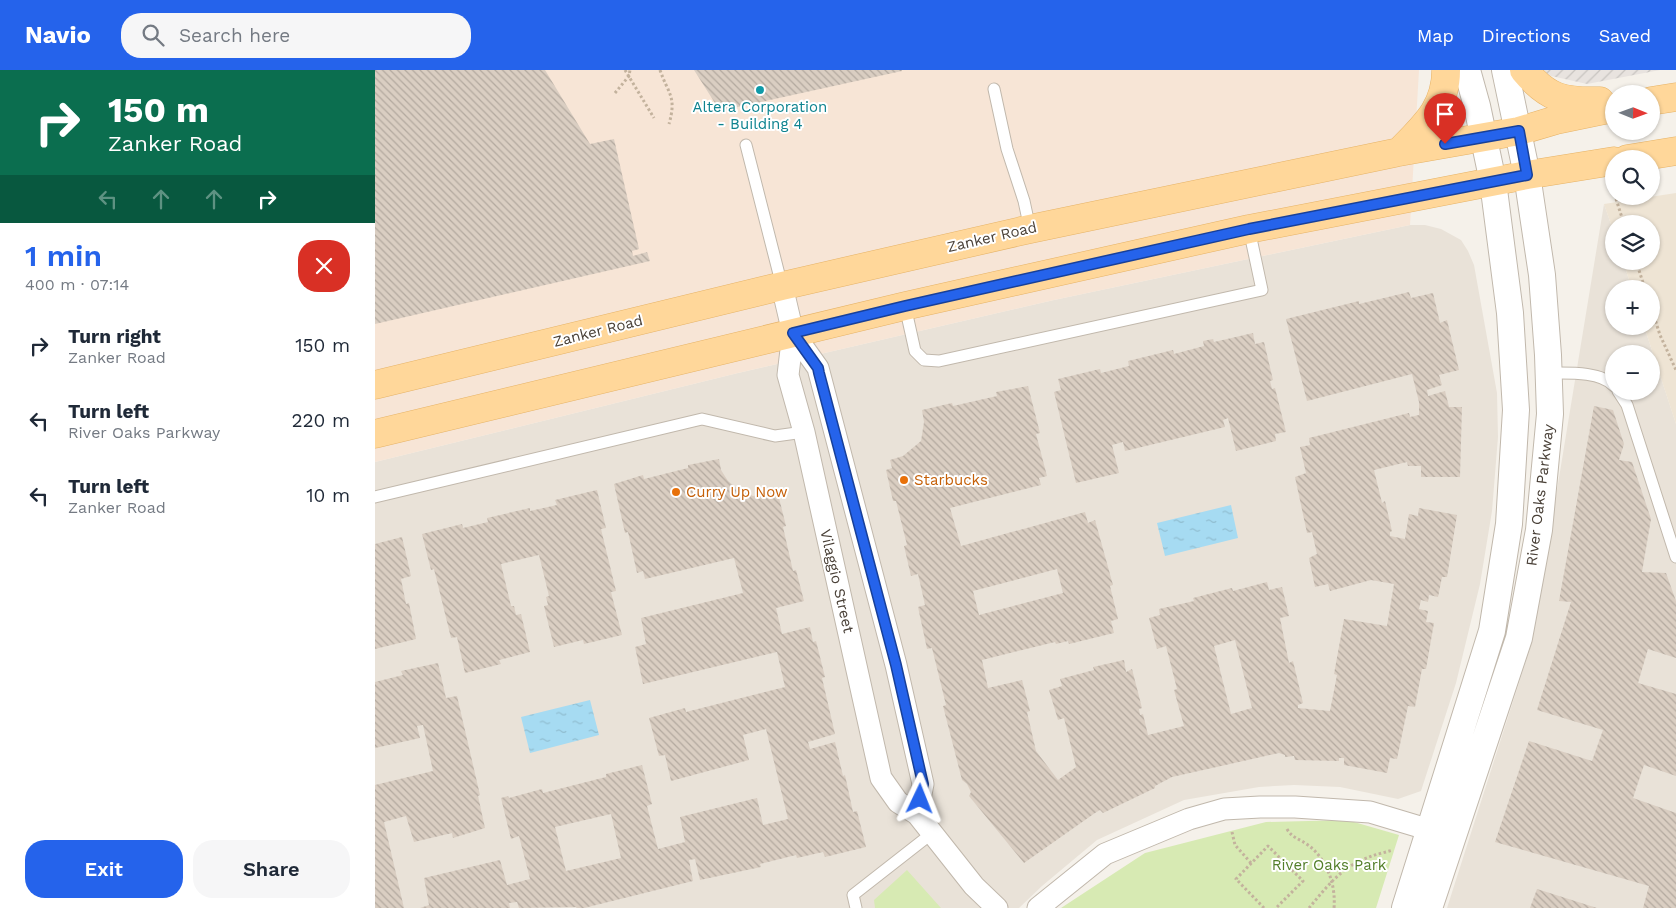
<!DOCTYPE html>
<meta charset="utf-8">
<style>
:root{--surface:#fff;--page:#f6f6f7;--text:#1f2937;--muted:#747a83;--accent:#2563eb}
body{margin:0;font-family:"Work Sans",sans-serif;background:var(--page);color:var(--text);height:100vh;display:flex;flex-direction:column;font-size:19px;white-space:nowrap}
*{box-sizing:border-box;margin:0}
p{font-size:16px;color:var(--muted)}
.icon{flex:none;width:28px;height:28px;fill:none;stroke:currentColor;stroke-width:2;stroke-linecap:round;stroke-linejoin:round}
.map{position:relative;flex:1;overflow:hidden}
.panel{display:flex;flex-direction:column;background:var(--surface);width:375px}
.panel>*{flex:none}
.hud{background:#0b6e4f;color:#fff;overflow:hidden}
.needle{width:32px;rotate:91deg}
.controls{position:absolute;left:1230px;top:15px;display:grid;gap:10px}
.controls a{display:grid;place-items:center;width:55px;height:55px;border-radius:50%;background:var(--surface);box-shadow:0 1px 4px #0004;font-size:25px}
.pin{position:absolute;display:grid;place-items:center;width:42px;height:42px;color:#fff;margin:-51px -21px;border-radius:50% 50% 50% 0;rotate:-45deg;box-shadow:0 0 5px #0007}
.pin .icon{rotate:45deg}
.me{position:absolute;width:55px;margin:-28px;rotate:2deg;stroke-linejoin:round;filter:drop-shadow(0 0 4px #0008)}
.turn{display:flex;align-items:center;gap:18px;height:105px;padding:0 25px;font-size:22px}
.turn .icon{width:65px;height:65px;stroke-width:2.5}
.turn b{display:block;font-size:35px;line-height:42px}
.lanes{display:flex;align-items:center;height:48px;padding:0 25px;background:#0003;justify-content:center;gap:25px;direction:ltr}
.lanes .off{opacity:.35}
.round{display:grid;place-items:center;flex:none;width:52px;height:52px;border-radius:20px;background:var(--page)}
.summary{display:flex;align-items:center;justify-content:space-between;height:85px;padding:0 25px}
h1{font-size:30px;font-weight:600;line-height:38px;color:var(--accent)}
.primary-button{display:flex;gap:10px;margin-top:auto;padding:10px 25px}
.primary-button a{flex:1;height:58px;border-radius:20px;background:var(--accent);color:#fff;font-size:20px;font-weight:600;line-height:58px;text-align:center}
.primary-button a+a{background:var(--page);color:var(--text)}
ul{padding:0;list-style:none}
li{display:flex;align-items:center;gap:15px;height:75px;padding:0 25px}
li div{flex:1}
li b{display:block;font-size:19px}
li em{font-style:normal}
header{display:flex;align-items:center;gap:30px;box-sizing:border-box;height:70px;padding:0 25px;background:var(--accent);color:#fff}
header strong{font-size:24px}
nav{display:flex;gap:28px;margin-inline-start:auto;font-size:18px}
.search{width:350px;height:45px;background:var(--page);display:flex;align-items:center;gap:12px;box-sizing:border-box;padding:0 18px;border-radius:20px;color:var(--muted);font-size:19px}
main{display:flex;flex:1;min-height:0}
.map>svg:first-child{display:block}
</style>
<header>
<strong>Navio</strong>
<div class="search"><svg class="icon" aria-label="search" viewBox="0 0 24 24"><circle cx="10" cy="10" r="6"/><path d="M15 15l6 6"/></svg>Search here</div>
<nav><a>Map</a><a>Directions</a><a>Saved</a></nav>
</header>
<main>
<section class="panel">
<div class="hud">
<div class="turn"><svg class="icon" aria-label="right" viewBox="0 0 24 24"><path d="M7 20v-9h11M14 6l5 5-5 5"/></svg><div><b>150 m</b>Zanker Road</div></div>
<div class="lanes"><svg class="icon off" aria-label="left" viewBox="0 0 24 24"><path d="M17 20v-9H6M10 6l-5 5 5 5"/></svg><svg class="icon off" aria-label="ahead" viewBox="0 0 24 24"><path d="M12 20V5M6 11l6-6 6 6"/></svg><svg class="icon off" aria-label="ahead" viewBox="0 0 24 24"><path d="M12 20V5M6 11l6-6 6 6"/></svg><svg class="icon" aria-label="right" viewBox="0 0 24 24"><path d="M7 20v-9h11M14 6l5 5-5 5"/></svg></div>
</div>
<div class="summary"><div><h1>1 min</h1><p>400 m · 07:14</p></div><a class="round" style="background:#d93025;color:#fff"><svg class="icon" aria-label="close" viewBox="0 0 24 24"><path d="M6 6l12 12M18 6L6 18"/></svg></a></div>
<ul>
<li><svg class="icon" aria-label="right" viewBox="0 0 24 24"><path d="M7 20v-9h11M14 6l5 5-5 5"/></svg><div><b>Turn right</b><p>Zanker Road</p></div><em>150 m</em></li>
<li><svg class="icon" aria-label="left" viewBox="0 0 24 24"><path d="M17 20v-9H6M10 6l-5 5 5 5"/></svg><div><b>Turn left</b><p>River Oaks Parkway</p></div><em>220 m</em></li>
<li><svg class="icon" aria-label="left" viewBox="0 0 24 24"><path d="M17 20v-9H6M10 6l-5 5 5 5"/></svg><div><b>Turn left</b><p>Zanker Road</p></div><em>10 m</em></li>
</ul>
<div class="primary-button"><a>Exit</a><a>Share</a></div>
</section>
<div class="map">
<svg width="1301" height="838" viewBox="0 0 1301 838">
<defs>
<pattern id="industrial-furrows" width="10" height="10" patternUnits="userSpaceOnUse" patternTransform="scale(1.25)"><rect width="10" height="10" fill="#e8e3df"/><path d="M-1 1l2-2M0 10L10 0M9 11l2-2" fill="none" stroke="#c8c4c0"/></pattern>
<pattern id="water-ripples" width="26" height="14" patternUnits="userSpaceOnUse" patternTransform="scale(1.25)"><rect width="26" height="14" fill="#a6dbf2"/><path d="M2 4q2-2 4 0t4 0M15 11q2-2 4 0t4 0" fill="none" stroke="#90bdd0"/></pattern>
<pattern id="building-back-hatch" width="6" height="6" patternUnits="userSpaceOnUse" patternTransform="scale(1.25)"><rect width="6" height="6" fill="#dacec2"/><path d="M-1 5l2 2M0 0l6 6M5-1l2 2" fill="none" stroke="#b3a99f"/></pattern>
</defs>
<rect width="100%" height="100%" fill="#f5f1ea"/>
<path fill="#e9e2d8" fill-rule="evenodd" d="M1229 134 1239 163V191H1248L1257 219H1239V256H1269L1301 354V838H1072L1157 572ZM1239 284H1276V321H1239Z
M1035 155H1050L1066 159 1086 170 1093 181 1099 195 1122 323 1123 367 1117 441 1105 514 1081 613 1046 721 1023 729 965 717 919 715 884 717 809 730 722 770 667 816 644 838H0V392L363 303 679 230Z"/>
<path fill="#f7e5d6" d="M0 0H1044L1035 155 679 230 363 303 0 392Z"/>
<path fill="url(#industrial-furrows)" d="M1169 0H1285L1212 14 1172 5Z"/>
<path fill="#eee4d4" d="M1301 123V354L1269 256H1276V219H1257L1248 191H1276V154H1239V163L1229 134Z"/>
<path fill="#d7eab3" d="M972 750 1024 765 1001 838H686L770 783 891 752Z
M532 800 566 838H500L499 830Z"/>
<path fill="url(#water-ripples)" d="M856 435 863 468 790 486 782 453Z
M215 630 224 665 155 683 146 647Z"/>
<path fill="url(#building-back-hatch)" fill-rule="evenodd" d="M0 0H170L215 74 239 69 264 179 257 181 258 186 272 182 275 191 0 254Z
M319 0H527V1L345 41Z
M1034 222 1036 228 1058 223 1065 253 1072 250 1084 300 1064 305 1067 315 1052 320 1053 326 1070 321 1074 337H1087L1085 407H1046V396H1033L1032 392 999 400 1007 433 1010 431 1017 461 1015 462V466L1030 469 1034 444 1043 446 1044 438 1082 445 1072 507H1067L1063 527 1054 525 1053 532 1046 530 1044 539 1053 541 1051 552 1059 553 1051 599H1047L1040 637 1033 636 1022 689 1015 688 1012 703 969 695V688H964V691L920 690 919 686 910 687V685L904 683 797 707 780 716V718L728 743 725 740 720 743 649 793 594 726 596 722 592 714 587 710 568 636 571 635 557 578 552 579 543 537 550 535 543 504 536 506 529 476 532 475 521 431H518L511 400 517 398 515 390 528 386 546 371 549 352 547 340 577 333 578 336 622 326 621 322 653 316 665 363 661 364 672 406 664 408 666 415 575 438 586 476 710 442 713 453 720 450 738 515 735 516 743 549 736 551 739 563 694 574 693 571 681 574 680 572 607 590 613 618 647 610 655 641 652 642 661 681 683 710 701 697 689 648 683 650 674 620 687 616 685 609 719 600 718 597 749 590 751 602 757 599 767 638 764 639 765 645 768 644 773 665 809 656 799 620 802 619 791 576 782 579 774 548 785 545 784 539 819 531 818 528 857 518 858 521 892 512 894 520 907 517 914 546 905 548 914 593 918 591 928 633 923 635V638L955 641 962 605 959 604 969 549 1012 556 1019 514 996 510 955 521 953 514 940 517 934 488 942 484 937 462 932 463 920 407 931 403 925 377 935 375 934 368 1034 343 1035 347 1044 345V332L1037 304 932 331 911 249 984 231V234ZM682 499 688 523 604 545 598 521ZM860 570 877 638 856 644 839 576Z
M878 263 880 274 889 272 898 310 895 311 897 319 900 318 911 362 900 364 901 371 861 381 853 348 848 350 850 357 750 381 748 372 737 375 744 403 701 413 679 322 686 320 683 309 725 299 726 303 754 296 753 291 798 280 799 284 829 276 828 271 838 269 839 272Z
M1219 336 1238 340 1249 374 1244 390 1257 392 1276 449 1267 502 1291 503 1301 531V588L1273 579 1263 613 1301 624V706L1269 695 1258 728 1301 743V838H1268L1274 816 1120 772 1154 671 1217 691 1228 660 1162 640 1196 532 1184 531Z
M344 389 346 400 353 411 364 420 378 426 403 424 411 456 408 457 418 501 421 500 429 531 401 538 407 564 435 557 438 572 441 571 450 607 447 608 460 664 433 672 435 679 460 672 468 706 470 705 478 742 482 741 491 777 450 787 448 782 422 788 421 785 385 794 386 797 325 810 320 789 314 790 318 811 209 838H202L201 837 144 838 142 832 134 833 135 838H45L54 835 49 808 125 790 132 815 155 809 144 766 136 769 126 728 133 726 134 728 167 719 168 723 231 707V704L267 695 277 734 272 736 283 779 310 772 305 747 382 728 388 755 413 749 391 659 368 665 374 690 296 711 290 685 284 686 274 648 310 638 311 642 410 617 402 582 268 614 260 577 271 574 266 548 368 523 359 488 270 509 268 501 262 503 253 462 250 463 239 414 268 405 269 409 313 398V395ZM236 744 246 788 191 801 180 757Z
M222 420 231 458 226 459 241 521 236 522 247 565 209 574 208 570 179 577 169 536 173 535 171 527 174 526 164 485 126 494 136 536H139L141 545 146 544 155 582 124 590 126 594 90 603 82 567 76 568 59 499 56 500 47 464 87 454 88 458 113 452 112 448 155 438V441L182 435 180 430Z
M27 467 36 506 26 509 31 534 34 533 41 569 0 579V474Z
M63 593 71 628 82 626 105 725 103 726 110 758 78 768 77 763 39 772 31 746 9 752 29 838H0V715L58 701 48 655 42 656 45 668 0 678V612L28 605 26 601Z
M1162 819 1222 838H1155Z"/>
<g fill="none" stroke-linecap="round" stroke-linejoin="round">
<defs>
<path id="service" d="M619 19 632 79 649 131 655 159
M371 75 407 216
M530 236 540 281 549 290 564 291 887 220 874 159
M1174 303C1192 303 1226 301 1239 316
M1243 321 1252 335 1301 487
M0 427 327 349 400 366 429 362
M481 838 478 825 556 764"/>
<path id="minor" d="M407 216 418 263 443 298 521 595 548 714 542 744
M418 263 413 305 429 362 506 708 523 732 542 744 599 816 622 838
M663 838 730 784 814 749 849 739 885 737H920L995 742 1055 760"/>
<path id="tertiary" d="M1030 838 1117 561 1134 454 1141 340 1135 243 1118 112 1102 36 1092 0
M1054 838 1144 568 1164 460 1175 344 1173 285 1167 205 1152 105 1130 0"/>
<path id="primary" d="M1149 0C1173 29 1189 32 1225 31
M1276 31 1301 27
M1024 82C1049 56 1071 38 1071 0
M1252 89 1301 81
M0 315 407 216 655 159 1024 82 1144 61 1181 50 1239 38
M0 364 530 236 874 159 1152 105 1239 91"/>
</defs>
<use href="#service" stroke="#c1b8ac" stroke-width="13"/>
<use href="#minor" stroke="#c1b8ac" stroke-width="23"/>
<use href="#tertiary" stroke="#c1b8ac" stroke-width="28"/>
<use href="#primary" stroke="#e6b367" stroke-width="29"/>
<path stroke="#c3b29d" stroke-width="3" stroke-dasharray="2.5 2.5" stroke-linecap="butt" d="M250 0 279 48
M285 0C293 24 302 26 294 54
M240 23 254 6 255 0
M1241 129 1249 154
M1261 191 1270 219
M1276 237 1285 265 1301 300
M912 759C917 768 925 769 933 775 952 789 961 815 959 838
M857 762 860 775 876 793
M889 838 861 809 893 776 928 811 901 838
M934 838C949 820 965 799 987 790 997 785 1008 783 1018 780"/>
<use href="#service" stroke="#fff" stroke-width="11"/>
<use href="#minor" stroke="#fff" stroke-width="21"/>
<use href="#tertiary" stroke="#fff" stroke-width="26"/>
<use href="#primary" stroke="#ffd79a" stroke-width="28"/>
</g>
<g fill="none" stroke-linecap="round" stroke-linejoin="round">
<defs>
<path id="route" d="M545 729 548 714 521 595 444 303 443 298 418 263 530 236 874 159 1152 105 1144 61 1070 74"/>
</defs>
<use href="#route" stroke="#184099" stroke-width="12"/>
<use href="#route" stroke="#2563eb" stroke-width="9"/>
</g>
<circle fill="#0f9aa8" stroke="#fff" stroke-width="2" cx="385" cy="20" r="5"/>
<g fill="#e8710a" stroke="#fff" stroke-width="2">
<circle cx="529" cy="410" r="5"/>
<circle cx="301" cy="422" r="5"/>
</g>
<g text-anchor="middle" stroke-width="4" stroke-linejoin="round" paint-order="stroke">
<g font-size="15" fill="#0d838f" stroke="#fff">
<text x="385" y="42">Altera Corporation<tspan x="385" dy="17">- Building 4</tspan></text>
</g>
<g font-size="15" fill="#4a4138" stroke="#fff">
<text transform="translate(617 167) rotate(-13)" y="5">Zanker Road</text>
<text transform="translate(223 261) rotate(-14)" y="5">Zanker Road</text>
<text transform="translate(1165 425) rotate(-83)" y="5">River Oaks Parkway</text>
<text transform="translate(462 511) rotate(77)" y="5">Vilaggio Street</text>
</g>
<g font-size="15" fill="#c56008" stroke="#fff" text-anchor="start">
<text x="539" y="415">Starbucks</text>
<text x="311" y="427">Curry Up Now</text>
</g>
<g font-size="15" fill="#527e29" stroke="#fff">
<text x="954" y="800">River Oaks Park</text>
</g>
</g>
</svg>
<div class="controls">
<a><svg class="needle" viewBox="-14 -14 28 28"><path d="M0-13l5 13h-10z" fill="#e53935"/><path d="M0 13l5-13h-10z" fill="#747a83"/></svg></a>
<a><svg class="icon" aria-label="search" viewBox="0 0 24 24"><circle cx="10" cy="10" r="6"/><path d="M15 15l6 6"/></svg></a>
<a><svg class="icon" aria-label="layers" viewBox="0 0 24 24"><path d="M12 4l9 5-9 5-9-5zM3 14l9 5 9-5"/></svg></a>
<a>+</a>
<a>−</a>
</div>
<div class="pin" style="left:1070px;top:74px;background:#d93025"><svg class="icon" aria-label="arrive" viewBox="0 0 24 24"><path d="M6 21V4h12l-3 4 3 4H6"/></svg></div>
<svg class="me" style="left:545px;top:729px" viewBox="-20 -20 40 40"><path d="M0-17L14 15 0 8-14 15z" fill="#2563eb" stroke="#fff" stroke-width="4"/></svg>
</div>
</main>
